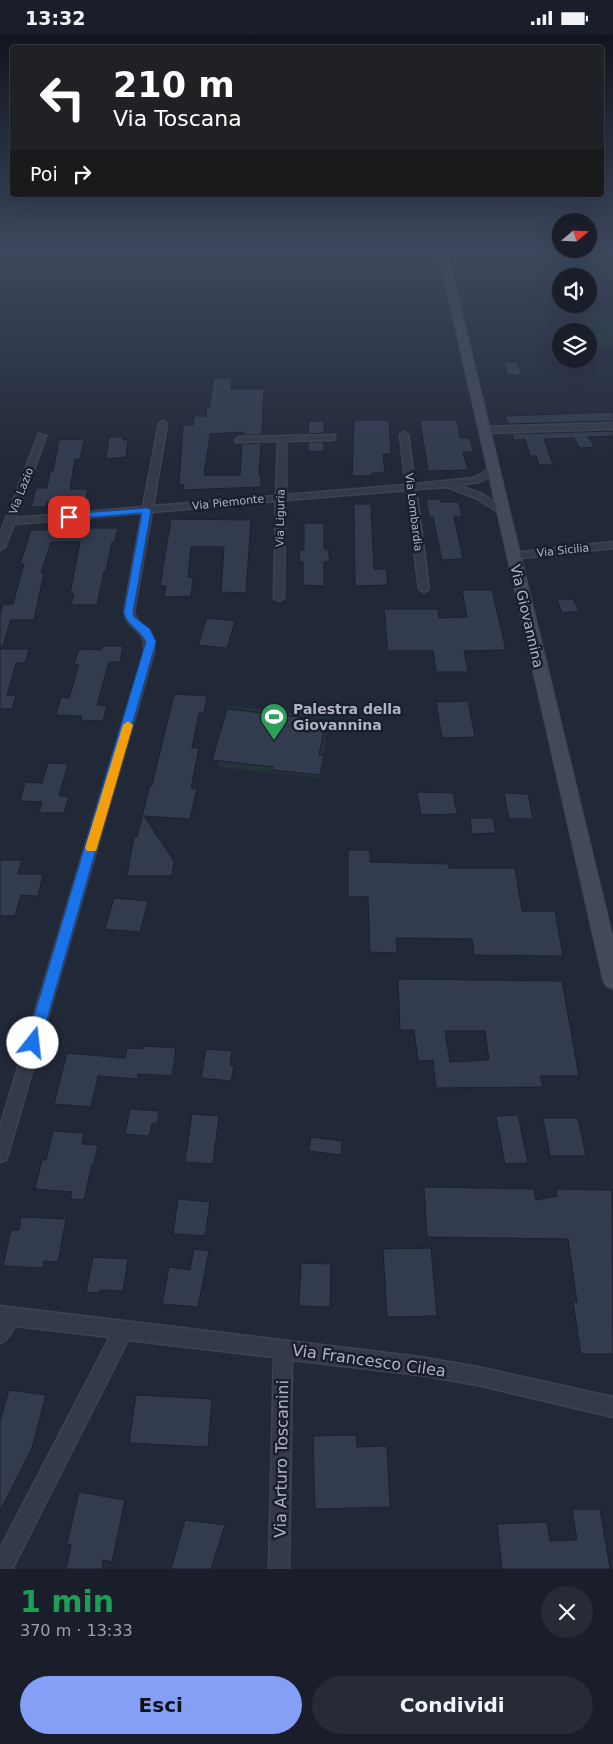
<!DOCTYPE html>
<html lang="it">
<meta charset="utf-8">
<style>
:root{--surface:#191e2a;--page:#262b36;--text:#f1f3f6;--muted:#9fa2a8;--line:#373c47;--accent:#849ff5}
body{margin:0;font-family:"DejaVu Sans",sans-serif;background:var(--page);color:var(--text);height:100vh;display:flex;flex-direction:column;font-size:19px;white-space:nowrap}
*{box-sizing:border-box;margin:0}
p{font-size:16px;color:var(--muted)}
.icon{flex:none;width:28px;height:28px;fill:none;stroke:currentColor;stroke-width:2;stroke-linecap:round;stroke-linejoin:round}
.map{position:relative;height:1534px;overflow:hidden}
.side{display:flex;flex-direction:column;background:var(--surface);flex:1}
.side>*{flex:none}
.guide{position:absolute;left:10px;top:10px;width:594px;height:152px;border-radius:5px;box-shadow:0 5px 20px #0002,0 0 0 1px var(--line);background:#202124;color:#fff;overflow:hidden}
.needle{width:32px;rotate:71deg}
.fabs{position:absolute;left:552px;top:178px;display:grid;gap:10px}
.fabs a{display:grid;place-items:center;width:45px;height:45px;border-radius:50%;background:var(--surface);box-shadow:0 5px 20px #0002,0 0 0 1px var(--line);font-size:25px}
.pin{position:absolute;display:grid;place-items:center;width:42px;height:42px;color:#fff;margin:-21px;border-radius:10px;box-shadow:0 2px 8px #0006}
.me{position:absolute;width:55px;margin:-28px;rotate:16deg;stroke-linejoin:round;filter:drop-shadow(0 0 4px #0008)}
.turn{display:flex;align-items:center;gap:18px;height:105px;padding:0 20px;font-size:22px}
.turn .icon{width:65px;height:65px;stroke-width:2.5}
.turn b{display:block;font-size:35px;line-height:42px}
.then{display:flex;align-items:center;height:48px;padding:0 20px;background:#0003;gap:10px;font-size:19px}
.round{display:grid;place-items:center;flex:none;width:52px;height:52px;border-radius:26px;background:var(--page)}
.overview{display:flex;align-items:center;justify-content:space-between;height:85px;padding:0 20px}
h1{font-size:30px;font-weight:700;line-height:38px;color:#1e9e55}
.button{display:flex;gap:10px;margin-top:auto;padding:10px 20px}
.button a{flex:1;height:58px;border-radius:30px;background:var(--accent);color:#111;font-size:20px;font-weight:700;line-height:58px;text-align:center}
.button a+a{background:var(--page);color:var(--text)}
.status{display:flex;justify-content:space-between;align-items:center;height:35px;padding:0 25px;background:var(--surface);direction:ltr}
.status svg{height:14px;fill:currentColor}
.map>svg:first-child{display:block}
</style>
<div class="status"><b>13:32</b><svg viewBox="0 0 49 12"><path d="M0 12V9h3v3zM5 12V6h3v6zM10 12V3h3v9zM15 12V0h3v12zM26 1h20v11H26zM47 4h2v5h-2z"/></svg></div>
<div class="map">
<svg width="613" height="1534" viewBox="0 0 613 1534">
<rect width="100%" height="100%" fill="#212838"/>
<path fill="#233339" d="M588 278H613V310L589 311V296H582L576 281Z
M227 671 329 680 321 743 218 732Z"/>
<path fill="#333b4f" stroke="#1c212f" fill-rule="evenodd" d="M504 327H518L521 340H507Z
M214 343H232L231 354H264L262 396 261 400H243V397L210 399 204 440H240L242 409 261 408 259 440H261V452L183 455 184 450H179L183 390H193L194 381H206L207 372H209Z
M613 377V386L508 389 505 381Z
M354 385H389L391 419H383L385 438H372V441H352Z
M420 385H457L460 403H470L473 417H463L468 435 428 436Z
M309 386H324V398L308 399Z
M613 396V401L588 402 595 412 580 413 574 403 544 404 553 430H539L536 421H530L525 404 514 405 512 399Z
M109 402H123V405H128L126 422 106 424Z
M84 404 80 424H75L70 454H88L85 467H47L46 472H31L36 453H47L50 436H53L59 405Z
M308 407H324V417L308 416Z
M426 464H440V467H459L462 482H454L463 524 442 525 433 482H429Z
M354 469H371L374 534H386L388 550 355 551Z
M171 484 251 485 246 558 221 557 224 512H191L188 542H193L191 561 164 562 166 551H160Z
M304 488H324V514H328L330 526 324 527V551L303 550V527H300L299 515H304Z
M71 493H118L115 507H112L106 536H104L97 570H71L74 559H70L80 507H51L41 538H44L34 585H11L3 611H0V579L3 569H13L24 529H20L31 495H71Z
M462 555H492L506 615 464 616 468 637H436L433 616H388L384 574H438L439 583 467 582Z
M557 564H573L579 576 562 578Z
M207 583 235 586 227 613 198 610Z
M102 611H123L120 627H109L97 670 107 671 103 686 80 685 82 681 56 680 61 662 69 663 79 630H74L79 614 101 615Z
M0 614H29L25 628H16L7 660H16L12 674H0Z
M174 659 207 661 204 678H199L192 713H199L191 753H197L190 784 144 781 174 826 172 841H127L134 802H137L150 750H152Z
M468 666 475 702 442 703 436 667Z
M227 674 326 685 319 720 324 721 320 740 272 735 273 732 212 725Z
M48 728 68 729 59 761H69L64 778H39L42 767 20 766 25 747 42 748Z
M417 757 453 758 457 779 421 780Z
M504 758 528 759 533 784H509Z
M470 783H493L496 798 472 799Z
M348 815H370V827L448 829 449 833H515L522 876H555L563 921 474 920 472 904 396 903 397 918 370 917 368 862H348Z
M0 825H22L18 839H43L38 861 21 860 15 881H0Z
M114 863 148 866 140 897 105 894Z
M398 944 562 946 579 1041H540L543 1052 436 1053 433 1025 418 1026 414 995H400ZM445 996H485L489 1025 450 1027Z
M144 1011 176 1013 172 1041 138 1039V1044L98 1041 91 1072 54 1069 67 1018 125 1023 127 1013 143 1014Z
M206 1014 232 1016 230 1030 234 1031 231 1046 201 1043Z
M130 1074 159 1076 157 1089H152L149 1101 125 1099Z
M192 1079 219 1081 213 1129 185 1127Z
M518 1080 528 1128 505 1129 496 1081Z
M543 1083H578L586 1121H550Z
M53 1096 84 1098 82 1109 98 1110 94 1129H92L84 1165 70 1164 72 1157 35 1154 42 1125H46Z
M311 1102 342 1106 341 1120 309 1116Z
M424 1152 534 1154 536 1165 557 1161 556 1154 612 1155 613 1319H581L573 1267H577L568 1204 427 1202Z
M178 1164 210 1167 205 1201 173 1199Z
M21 1182 66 1184 58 1227 44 1226 43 1233 3 1231 11 1195H19Z
M431 1213 437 1281 387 1282 383 1214Z
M194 1214 209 1216 198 1272 162 1269 169 1232 190 1235Z
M93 1222 128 1224 123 1256 100 1255 99 1258 86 1257Z
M301 1228 331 1229 330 1272 299 1271Z
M9 1355 46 1360 32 1413 0 1476V1386Z
M136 1360 212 1364 208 1412 129 1408Z
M356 1400 357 1412 387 1411 390 1472 315 1474 313 1401Z
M79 1457 125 1465 112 1527 103 1525 102 1534H66L71 1510 67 1509Z
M572 1474H600L610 1534H502L497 1489 547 1487 550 1506 577 1505Z
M185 1485 225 1490 211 1534H171Z"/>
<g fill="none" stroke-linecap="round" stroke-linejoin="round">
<defs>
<path id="street" d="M163 386 167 389 153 471 276 461 278 406 236 407 235 405 239 402 335 400V404L332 405 286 406V460L406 450 400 400 404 397 408 400 415 449 474 443 490 434H496V438L479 447 457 450 482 459 508 476 503 479 500 478 476 463 447 452 416 454 429 554 424 557 419 554 407 455 285 465 284 563 279 566 274 563 276 466 152 477 134 577C139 596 157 592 154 617L8 1119 6 1125 0 1127V1092L144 617C146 592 129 598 124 577L142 478 14 489 5 512 0 515V499L39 399 46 401 16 483 143 472 159 389Z
M613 388V394L484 398 480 395 484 392Z
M613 507V513L513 524 508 521 513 518Z
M0 1271 420 1322 478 1332 613 1362V1382L478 1350 420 1340 292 1325 289 1534H269L274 1322 128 1305 12 1534H0V1514L110 1302 15 1291 6 1305 0 1308Z"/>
<path id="secondary" d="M438 216H447L613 903V954L606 951 603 945Z"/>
</defs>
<use href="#street" stroke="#3e4352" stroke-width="3"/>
<use href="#secondary" stroke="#3e4352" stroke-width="2"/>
<use href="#street" fill="#353a48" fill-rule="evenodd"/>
<use href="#secondary" fill="#43485b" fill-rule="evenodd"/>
</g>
<linearGradient id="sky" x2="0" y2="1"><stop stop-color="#12161f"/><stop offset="0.5" stop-color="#3d485e"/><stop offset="1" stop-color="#3d485e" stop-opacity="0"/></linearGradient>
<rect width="613" height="431" fill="url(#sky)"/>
<path fill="#1a73e8" stroke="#114b97" d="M147 473 151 475 133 577 134 582 150 594 156 607 40 1008 38 1012 33 1014 28 1012 26 1008 146 607C141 595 126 590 124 577L142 478 69 484 64 482 69 479Z"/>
<path fill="#f59e0b" d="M128 686 133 690 97 813 96 816H87L85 813 123 690Z"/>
<defs>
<symbol id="stadium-pin" viewBox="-11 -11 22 30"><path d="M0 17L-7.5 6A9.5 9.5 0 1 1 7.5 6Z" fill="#2e9e5b" stroke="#1a1f2d"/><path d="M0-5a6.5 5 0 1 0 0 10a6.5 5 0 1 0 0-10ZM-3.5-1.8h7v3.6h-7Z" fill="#fff"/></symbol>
</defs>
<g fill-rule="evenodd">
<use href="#stadium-pin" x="258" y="666" width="32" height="43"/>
</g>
<g text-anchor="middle" stroke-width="5" stroke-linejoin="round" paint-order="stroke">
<g font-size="11" fill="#afb4c5" stroke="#1a1f2d">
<text transform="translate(21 456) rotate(-69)" y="4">Via Lazio</text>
<text transform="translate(228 467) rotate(-6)" y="4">Via Piemonte</text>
<text transform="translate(414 477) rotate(83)" y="4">Via Lombardia</text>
<text transform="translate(280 483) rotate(-89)" y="4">Via Liguria</text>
<text transform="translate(563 515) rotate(-6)" y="4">Via Sicilia</text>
</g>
<g font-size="14" fill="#afb4c5" stroke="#1a1f2d">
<text transform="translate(527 581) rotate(77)" y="5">Via Giovannina</text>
</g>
<g font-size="14" font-weight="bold" fill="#afb4c5" stroke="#1a1f2d" text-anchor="start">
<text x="293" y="679">Palestra della<tspan x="293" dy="16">Giovannina</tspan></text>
</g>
<g font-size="16" fill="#afb4c5" stroke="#1a1f2d">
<text transform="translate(369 1325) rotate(8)" y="6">Via Francesco Cilea</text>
<text transform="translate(281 1424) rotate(-89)" y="6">Via Arturo Toscanini</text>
</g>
</g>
</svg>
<div class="fabs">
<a><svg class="needle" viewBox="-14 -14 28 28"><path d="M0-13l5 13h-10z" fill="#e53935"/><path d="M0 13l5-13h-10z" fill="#9fa2a8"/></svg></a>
<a><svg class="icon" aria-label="sound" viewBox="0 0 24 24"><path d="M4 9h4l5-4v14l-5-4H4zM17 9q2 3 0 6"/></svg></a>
<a><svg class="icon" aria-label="layers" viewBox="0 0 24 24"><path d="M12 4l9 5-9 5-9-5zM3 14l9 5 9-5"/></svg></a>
</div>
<div class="pin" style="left:69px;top:482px;background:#d93025"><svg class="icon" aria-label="arrive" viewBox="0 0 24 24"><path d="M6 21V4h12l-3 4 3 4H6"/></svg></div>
<svg class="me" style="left:33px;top:1008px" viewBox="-20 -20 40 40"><circle r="19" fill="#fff"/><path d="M0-13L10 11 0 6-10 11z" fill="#1a73e8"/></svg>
<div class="guide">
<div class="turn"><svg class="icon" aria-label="left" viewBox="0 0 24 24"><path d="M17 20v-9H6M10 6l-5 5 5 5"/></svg><div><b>210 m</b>Via Toscana</div></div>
<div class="then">Poi<svg class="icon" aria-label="right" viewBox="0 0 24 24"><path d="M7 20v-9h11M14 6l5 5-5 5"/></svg></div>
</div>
</div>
<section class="side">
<div class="overview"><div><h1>1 min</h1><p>370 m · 13:33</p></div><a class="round"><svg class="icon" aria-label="close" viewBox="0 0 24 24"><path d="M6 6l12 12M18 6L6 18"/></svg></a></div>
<div class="button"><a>Esci</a><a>Condividi</a></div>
</section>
